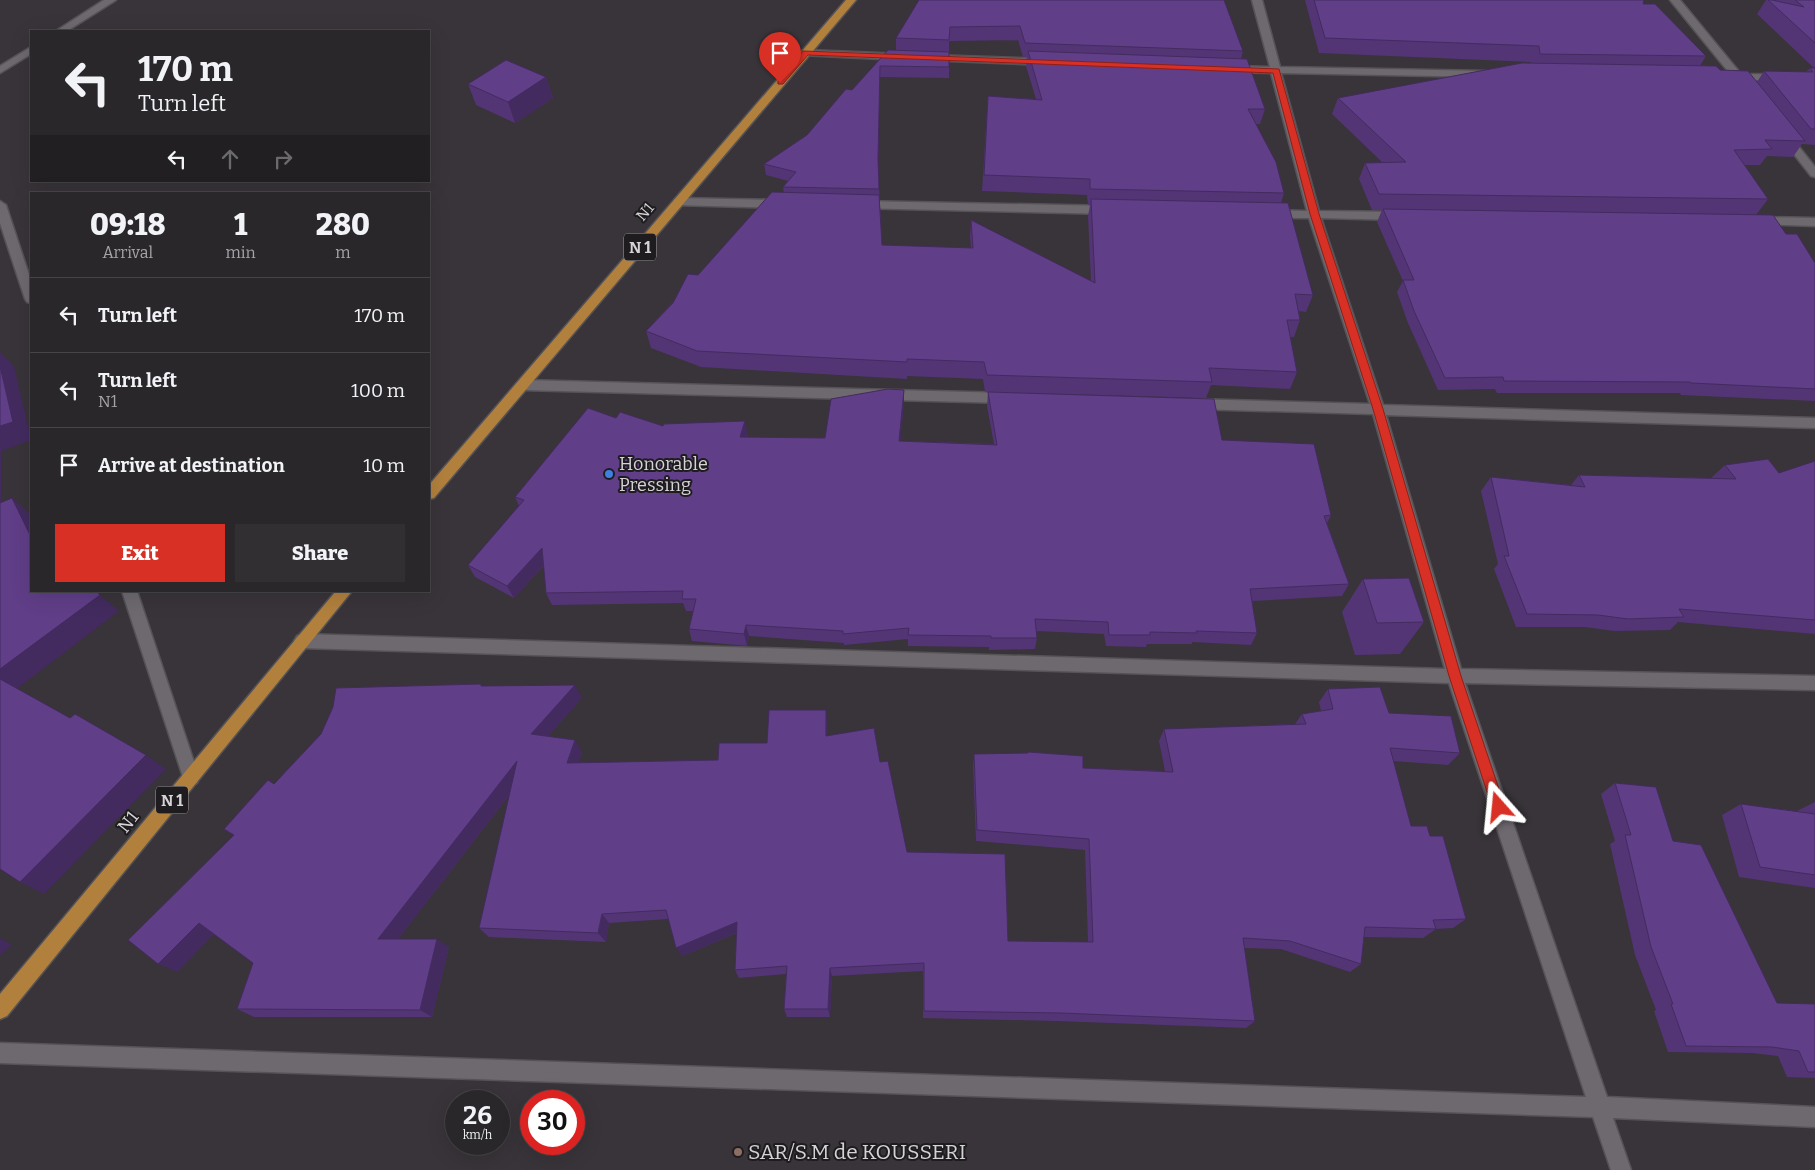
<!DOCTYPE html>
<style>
:root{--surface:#2a272b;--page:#322f33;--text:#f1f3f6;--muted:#a5a5a9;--line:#464447;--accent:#d93025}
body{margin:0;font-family:Bitter,serif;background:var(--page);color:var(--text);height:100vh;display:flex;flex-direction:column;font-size:19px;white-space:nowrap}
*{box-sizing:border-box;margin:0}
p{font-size:16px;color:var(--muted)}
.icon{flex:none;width:28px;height:28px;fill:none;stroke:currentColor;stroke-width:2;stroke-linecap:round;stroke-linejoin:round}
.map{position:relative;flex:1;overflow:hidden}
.details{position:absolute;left:30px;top:192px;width:400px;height:400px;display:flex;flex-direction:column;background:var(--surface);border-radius:0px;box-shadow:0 5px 20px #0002,0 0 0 1px var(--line)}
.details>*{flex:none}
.banner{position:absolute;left:30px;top:30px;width:400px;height:152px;border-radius:0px;box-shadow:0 5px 20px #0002,0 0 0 1px var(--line);background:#2a272b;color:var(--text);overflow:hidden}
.speed{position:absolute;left:445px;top:1090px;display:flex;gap:10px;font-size:25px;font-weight:700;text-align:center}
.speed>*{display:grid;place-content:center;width:65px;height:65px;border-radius:50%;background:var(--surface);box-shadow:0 5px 20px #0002,0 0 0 1px var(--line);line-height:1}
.speed small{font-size:12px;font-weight:400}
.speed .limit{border:8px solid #d22;background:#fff;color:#111}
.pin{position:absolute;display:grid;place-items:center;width:42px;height:42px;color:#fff;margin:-51px -21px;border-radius:50% 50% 50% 0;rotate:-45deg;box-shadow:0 0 5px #0007}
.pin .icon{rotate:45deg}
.me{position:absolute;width:55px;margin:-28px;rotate:342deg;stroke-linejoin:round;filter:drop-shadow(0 0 4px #0008)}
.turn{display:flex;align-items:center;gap:18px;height:105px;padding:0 25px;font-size:22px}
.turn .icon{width:65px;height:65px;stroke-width:2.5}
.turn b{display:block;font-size:35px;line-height:42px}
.lanes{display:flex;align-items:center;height:48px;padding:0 25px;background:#0003;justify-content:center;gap:25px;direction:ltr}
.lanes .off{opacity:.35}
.eta{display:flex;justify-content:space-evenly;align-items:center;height:85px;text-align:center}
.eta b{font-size:30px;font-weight:800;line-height:35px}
.button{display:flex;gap:10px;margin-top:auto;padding:10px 25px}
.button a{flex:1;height:58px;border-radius:0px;background:var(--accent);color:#fff;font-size:20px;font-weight:800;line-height:58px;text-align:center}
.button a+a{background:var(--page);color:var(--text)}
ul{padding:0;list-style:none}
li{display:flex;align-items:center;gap:15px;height:75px;padding:0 25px;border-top:1px solid var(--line)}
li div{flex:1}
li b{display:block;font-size:19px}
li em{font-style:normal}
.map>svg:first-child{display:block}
</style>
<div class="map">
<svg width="1815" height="1170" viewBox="0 0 1815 1170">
<rect width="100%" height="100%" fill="#383439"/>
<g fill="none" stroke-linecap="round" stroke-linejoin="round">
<defs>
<path id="street" d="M104 0H116L67 31H56Z
M1252 0H1262L1280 67 1486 71 1491 74 1486 77 1281 73 1319 211 1400 212 1406 216 1400 220 1321 218 1383 405 1815 418V428L1386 415 1461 669 1815 676V690L1465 683 1607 1097 1815 1107V1127L1613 1118 1631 1170H1611L1593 1117 0 1063V1043L1586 1097 1449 683 302 648 297 646 294 641 297 636 302 634 1445 669 1373 414 1194 409 1189 407 1187 404 1189 401 1194 399 1370 404 1309 218H1270L1264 214 1270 210 1307 211 1271 73 1232 72 1227 69 1232 66 1270 67Z
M1670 0H1680L1741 74 1815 75V81L1746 80V84H1738L1735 80 1730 79 1729 77 1731 75Z
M31 47V54L0 73V66Z
M806 50 902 54 907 57 902 60 802 55 801 53Z
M930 55 1047 59 1052 62 1047 65 926 60V56Z
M1784 132 1788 133 1815 167V177L1811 176 1779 135Z
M679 198 782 200 788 204 782 208 675 205 673 202 675 199Z
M0 201 6 205 31 281V303L27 302 25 299 0 223Z
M860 201 1110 206 1116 210 1110 214 856 208 854 205Z
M1758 217 1815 218V226L1754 224 1752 221Z
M523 380 1007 393 1012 395 1014 398 1012 401 1007 403 523 390 518 388 516 385 518 382Z
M122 591H137L199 777 197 783 191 785 185 783 183 777Z"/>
<path id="highway" d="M846 0H856L434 498 429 499V485Z
M336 591H352L7 1016 0 1019V994Z"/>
</defs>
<use href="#street" stroke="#565357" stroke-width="3"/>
<use href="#highway" stroke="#565357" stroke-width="3"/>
<use href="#street" fill="#6e696f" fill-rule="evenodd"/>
<use href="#highway" fill="#b2803d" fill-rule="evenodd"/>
</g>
<path fill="#533575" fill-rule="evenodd" d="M919 0 1243 51 1241 59 1265 109 1260 124H1256L1284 193 1281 203 1313 295 1306 312 1299 311 1300 320 1294 337H1290L1297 372 1290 389 1211 385 1206 398 985 392 983 379 907 376V379L701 367 651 348 646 331 698 275 784 193 783 187 788 181 766 175 764 164 807 135 896 50V38ZM1018 40 1023 57H1027L1026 66 1036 99 988 96 982 191 1087 195 1088 205H1090L1088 216 1091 281 971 220 970 237 971 248 882 245 878 166 880 77 949 78V41Z
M1305 0H1644L1643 4 1706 56 1700 66 1720 70 1757 82 1764 71 1806 72 1810 68H1814L1757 14 1766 0H1815V145L1802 144 1793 157 1767 156 1760 165H1744L1768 199 1756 215 1786 234 1815 263V401L1681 395 1680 393H1497L1495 389 1438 390 1408 323 1397 292 1403 281 1377 222 1382 210H1372L1359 179 1365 163H1383L1332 114 1338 98 1531 63V62L1319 53Z
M546 77 553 98 515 123 476 105 468 84Z
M904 390V403L900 441 994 444 987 406 988 392 1222 440 1331 515 1327 523 1349 584 1342 596 1252 601 1257 633 1251 645 1192 642V644H1147L1146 647 1106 646 1104 634 1036 631 1037 638 1035 649 989 650V647L908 646V639L844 645V643L749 636 747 646 692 641 689 629 693 611H686L683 603 552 605 546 593 544 565 514 598 475 577 468 565 519 506 515 497 616 418 663 426 748 434 747 437 822 438Z
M1815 461V634L1678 622 1670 630 1614 631 1585 627H1516L1494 569 1498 564 1481 491 1491 477 1571 485 1579 475 1711 478 1725 465 1779 473Z
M1363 579 1424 622 1400 654 1355 655 1342 612Z
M482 686 582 698 548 736 582 752 578 763 718 760 767 743 828 723V736L880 762 907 852 1008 941 1088 942 1085 850 976 841 973 766 974 754 1083 768 1165 771 1159 741 1164 729 1295 724 1302 714 1321 711 1319 702 1328 689 1389 713 1460 753 1448 765 1393 761 1411 826 1430 836 1466 919 1453 928 1436 929 1423 938 1364 937 1361 964 1350 972 1281 949 1244 948 1255 1021 1246 1028 1057 1021 923 1018V971L832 976 830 1017H787L784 1009 786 974 739 978 735 970 737 933 682 956 668 919 609 923 606 942 489 937 479 928 510 794 398 939 449 947 432 1017H254L237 1009 253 963 214 934 177 972 233 835 224 829 274 784 321 734 333 707Z
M1615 783 1673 841 1777 1003 1815 1004V1078L1787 1077 1778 1056 1752 1053 1668 1052 1654 1011 1656 1010 1635 955 1610 844 1615 841 1601 794Z
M1815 802V888L1739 877 1722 815 1741 804 1797 811Z"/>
<path fill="#432b5f" d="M880 66V77L878 169V158Z
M546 77 553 98 515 123 508 102Z
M0 352 14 366 31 439V440L1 451 2 529 0 528Z
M904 390V403L899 454V441Z
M745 421 748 434 742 450 740 437Z
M12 498 31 515V537L30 535Z
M542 548 548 560 514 598 507 586Z
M100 595 119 611 15 690 0 680V669Z
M746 625 749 636 747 646 744 634Z
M575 685 582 698 539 746 531 734Z
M826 710 828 723V749L826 736Z
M575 740 582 752 574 775 567 763Z
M146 755 166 769 44 894 20 882Z
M517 761 526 773 391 948 378 939Z
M602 914 609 923 606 942 598 933Z
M737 922 741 931 682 956 676 948Z
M199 923 216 932 177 972 158 964Z
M0 938 12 945 0 955Z
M437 939 449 947 432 1017 420 1010Z
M830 968 832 976 830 1017 828 1009Z"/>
<path fill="#603e88" stroke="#432b5f" d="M919 0H1224L1243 51 1025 43 1020 26 950 27 949 40 896 38Z
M1314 0H1644L1643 4H1655L1706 56 1540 54 1539 46 1325 38Z
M1768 0H1772L1804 7 1795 0H1815V43Z
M888 50 949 52V67L880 66 878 158 879 189 783 187 796 172 764 164 807 135 846 89 852 90Z
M1028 51 1247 59 1265 109H1248L1276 162 1284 193 1090 189V179L984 175 988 96 1042 100Z
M506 60 546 77 508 102 468 84Z
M1522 63 1716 66 1720 70 1748 71 1805 141 1765 140 1772 149 1734 150 1768 199 1379 194 1365 163 1406 162 1338 98Z
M1810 68H1815V129H1811L1764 71 1813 72Z
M772 192 879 195 882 245 973 248 971 220 1095 283 1091 199 1288 203 1313 295 1295 294 1300 320H1287L1297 372 1209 368 1212 382 987 375 984 362 907 359V362L697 351 646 331 673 303 688 274 698 275Z
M1383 209 1773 215 1786 234H1797L1815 263V389L1691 383 1690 382 1504 381 1503 377 1445 378 1414 311 1403 280H1414Z
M0 366 13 422 0 426Z
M888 389 904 390 899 441 997 445 988 392 1214 399 1222 440 1314 444 1331 515 1324 516 1349 584 1250 589 1257 633 1196 631 1197 633 1150 632V635H1109L1108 622 1035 619 1037 638H991V636L908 635 909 628 843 634V631L746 625 744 634 689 629 696 599H682L683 591 546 593 542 548 507 586 468 565 524 500 515 497 588 408 616 418 620 412 663 426 664 424 745 421 740 437 822 438H825L831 399Z
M1768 459 1779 473 1815 461V620L1679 609 1684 617 1628 619 1598 615 1527 614 1504 556H1509L1491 477 1585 487 1579 475 1736 479 1725 465Z
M12 498 31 537V591H96L100 595 0 669V503Z
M1409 578 1424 622 1377 623 1363 579Z
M0 679 70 718 75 714 146 755 20 882 0 869Z
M481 684V686L575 685 531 734 575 740 567 763 718 760 719 743H767L769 710H826V736L874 728 880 762 888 761 907 852 1005 854 1008 941 1093 942 1089 839 977 830 974 754 1028 753V752L1083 756V768L1173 772 1164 729 1306 724 1302 714 1333 709 1328 689 1380 687 1389 713 1451 716 1460 753 1390 748 1411 826H1427L1430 836H1443L1466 919 1433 920 1436 929 1365 927 1361 964 1290 941 1243 938 1255 1021 1061 1013 924 1011V963L830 968 828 1009H784L787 966 735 970 737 922 676 948 666 910 602 914 598 933 479 928 517 761 378 939H437L420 1010 237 1009 253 963 199 923 158 964 128 940 234 835 224 829 268 780 274 784 321 734 333 707 336 688Z
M1615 783 1656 787 1673 841 1701 845 1777 1003 1815 1004V1072H1808L1799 1051 1772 1047 1686 1046 1671 1004H1673L1651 947 1625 835H1631Z
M1741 804 1815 814V875L1760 867Z"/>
<path fill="#d93025" stroke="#8d1f18" d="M803 51 1279 69 1319 214 1383 409 1461 676 1505 807 1503 811 1499 813 1494 811 1492 807 1449 676 1373 409 1310 214 1273 73 808 55 783 84H778V81Z"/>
<circle fill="#3f7fe0" stroke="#1e1c1f" stroke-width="2" cx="609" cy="474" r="5"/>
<circle fill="#8d6e63" stroke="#1e1c1f" stroke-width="2" cx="738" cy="1152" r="5"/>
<g text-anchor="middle" stroke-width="4" stroke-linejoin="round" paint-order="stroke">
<g font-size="15" fill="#d6d3d6" stroke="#1e1c1f">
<text transform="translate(645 212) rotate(-50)" y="5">N1</text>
</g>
<g fill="#1e1c1f" stroke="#9f9c9f" stroke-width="1">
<rect x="624" y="233.5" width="32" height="27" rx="4"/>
<rect x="156" y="786.5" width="32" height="27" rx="4"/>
</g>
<g font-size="16" font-weight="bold" fill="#d6d3d6">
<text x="640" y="253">N 1</text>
<text x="172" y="806">N 1</text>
</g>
<g font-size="18" fill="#d6d3d6" stroke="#1e1c1f" text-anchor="start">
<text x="619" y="470">Honorable<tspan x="619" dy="21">Pressing</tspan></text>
</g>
<g font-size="18" fill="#d6d3d6" stroke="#1e1c1f">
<text transform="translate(128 822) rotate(-51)" y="6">N1</text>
</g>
<g font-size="21" fill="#d6d3d6" stroke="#1e1c1f" text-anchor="start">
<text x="748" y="1159">SAR/S.M de KOUSSERI</text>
</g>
</g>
</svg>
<div class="speed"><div>26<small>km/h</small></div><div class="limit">30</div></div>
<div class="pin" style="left:780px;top:83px;background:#d93025"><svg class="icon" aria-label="arrive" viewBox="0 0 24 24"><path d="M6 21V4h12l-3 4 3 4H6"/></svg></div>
<svg class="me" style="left:1499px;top:807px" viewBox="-20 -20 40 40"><path d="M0-17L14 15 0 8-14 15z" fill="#d93025" stroke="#fff" stroke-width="4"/></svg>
<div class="banner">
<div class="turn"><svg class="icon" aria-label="left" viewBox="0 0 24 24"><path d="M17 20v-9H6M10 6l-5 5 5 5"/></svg><div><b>170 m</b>Turn left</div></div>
<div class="lanes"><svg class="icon" aria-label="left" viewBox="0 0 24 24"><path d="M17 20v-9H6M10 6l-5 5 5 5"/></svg><svg class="icon off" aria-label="ahead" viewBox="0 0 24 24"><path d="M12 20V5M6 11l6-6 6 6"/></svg><svg class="icon off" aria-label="right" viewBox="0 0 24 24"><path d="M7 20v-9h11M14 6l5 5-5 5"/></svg></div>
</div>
<section class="details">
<div class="eta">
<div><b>09:18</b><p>Arrival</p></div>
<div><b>1</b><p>min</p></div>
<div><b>280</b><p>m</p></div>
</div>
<ul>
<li><svg class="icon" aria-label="left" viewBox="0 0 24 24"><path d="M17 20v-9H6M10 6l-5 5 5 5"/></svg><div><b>Turn left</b></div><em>170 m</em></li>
<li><svg class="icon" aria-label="left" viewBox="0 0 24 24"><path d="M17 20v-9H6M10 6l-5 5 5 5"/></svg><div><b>Turn left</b><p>N1</p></div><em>100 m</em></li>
<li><svg class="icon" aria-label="arrive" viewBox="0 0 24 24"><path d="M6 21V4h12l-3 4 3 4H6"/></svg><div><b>Arrive at destination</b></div><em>10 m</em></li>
</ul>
<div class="button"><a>Exit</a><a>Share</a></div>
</section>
</div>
